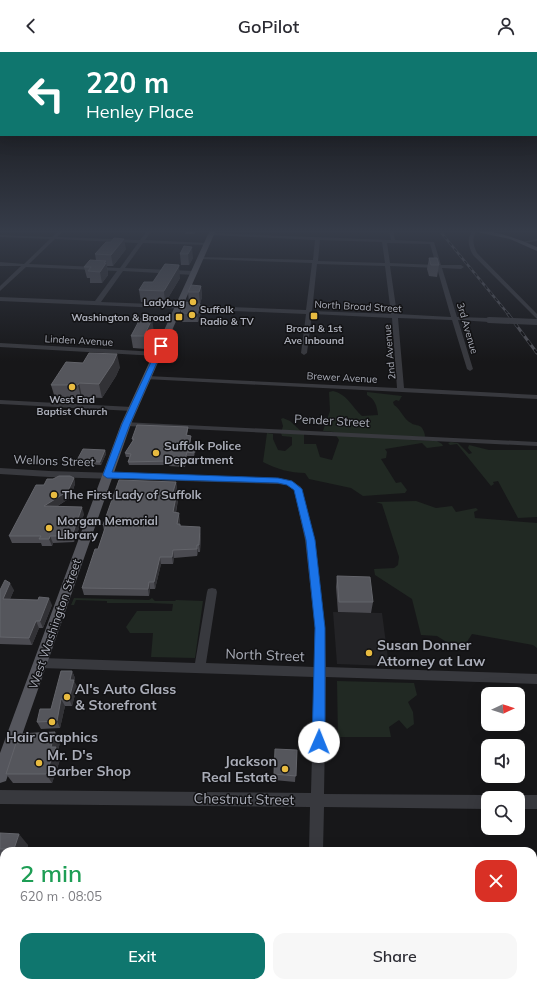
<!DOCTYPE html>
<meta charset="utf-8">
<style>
:root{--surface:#fff;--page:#f7f7f7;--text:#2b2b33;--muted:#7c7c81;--accent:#0f766e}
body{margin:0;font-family:Mulish,sans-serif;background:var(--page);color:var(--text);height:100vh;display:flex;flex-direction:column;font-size:15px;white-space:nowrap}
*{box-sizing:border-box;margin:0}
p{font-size:13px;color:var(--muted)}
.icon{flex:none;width:22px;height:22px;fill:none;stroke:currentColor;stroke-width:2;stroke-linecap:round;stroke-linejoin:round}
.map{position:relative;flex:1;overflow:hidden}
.sheet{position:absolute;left:0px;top:795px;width:537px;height:140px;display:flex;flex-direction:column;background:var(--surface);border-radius:12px 12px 0 0;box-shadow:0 4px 16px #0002}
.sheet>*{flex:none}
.guide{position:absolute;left:0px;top:0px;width:537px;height:84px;box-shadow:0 4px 16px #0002;background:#0f766e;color:#fff;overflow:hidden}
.needle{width:26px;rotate:86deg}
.buttons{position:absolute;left:481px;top:635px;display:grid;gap:8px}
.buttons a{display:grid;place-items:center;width:44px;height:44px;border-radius:8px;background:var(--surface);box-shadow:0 4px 16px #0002;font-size:20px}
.pin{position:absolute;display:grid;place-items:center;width:34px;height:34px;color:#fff;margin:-17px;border-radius:8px;box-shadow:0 2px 6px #0006}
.me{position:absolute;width:44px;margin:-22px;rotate:1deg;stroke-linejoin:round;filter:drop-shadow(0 0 3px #0008)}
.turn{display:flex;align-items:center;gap:14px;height:84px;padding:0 20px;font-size:18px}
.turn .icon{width:52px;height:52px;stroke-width:2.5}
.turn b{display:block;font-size:28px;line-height:34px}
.round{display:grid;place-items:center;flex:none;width:42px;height:42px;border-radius:12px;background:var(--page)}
.headline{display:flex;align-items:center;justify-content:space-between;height:68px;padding:0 20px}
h1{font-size:24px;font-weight:600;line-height:30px;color:#1e9e55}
.button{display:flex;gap:8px;margin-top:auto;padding:8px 20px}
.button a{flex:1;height:46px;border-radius:12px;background:var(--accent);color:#fff;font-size:16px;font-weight:600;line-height:46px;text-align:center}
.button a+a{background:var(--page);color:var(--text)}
header{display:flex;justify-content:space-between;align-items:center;height:52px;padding:0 20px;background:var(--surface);font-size:18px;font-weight:600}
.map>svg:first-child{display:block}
</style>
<header><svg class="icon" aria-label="back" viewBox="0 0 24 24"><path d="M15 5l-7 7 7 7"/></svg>GoPilot<svg class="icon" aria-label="person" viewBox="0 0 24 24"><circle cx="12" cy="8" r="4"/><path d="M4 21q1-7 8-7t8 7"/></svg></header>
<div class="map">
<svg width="537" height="935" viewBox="0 0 537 935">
<rect width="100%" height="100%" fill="#171719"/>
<path fill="#232326" d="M333 560 382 561 389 614 337 612Z
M0 920 4 921V931H44L60 935H0Z"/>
<path fill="#212923" d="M333 339C347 342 352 355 362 364L378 363C377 354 375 347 367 343V340L402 344 399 349 396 348 393 350 394 353C401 357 403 367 411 371 415 374 419 372 422 376 424 379 425 382 425 385L411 384 410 388 437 389 442 392 443 394 427 396 422 391 385 397 387 400 386 406 381 407 396 431 401 430 407 438 405 441 363 444 351 436 309 427 305 421C290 421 277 417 263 410L267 381 273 382V387L278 398 285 399 292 393V385L282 384 281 381 283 374 281 367 283 366 290 369 304 382V392H316L320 405 332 408 339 388 334 380 323 379 330 359 329 340Z
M451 390 458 391 469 402 472 401 468 396 469 393 489 398H537V465L518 466 498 429 493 430 494 432 491 434 457 392 450 393 448 391Z
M416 449 436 456 452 454 456 460 476 456 478 458 474 460 475 466 537 471V596L533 593 472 582 461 599 437 584 421 583 412 547 375 523 374 517 394 516 398 513 399 505 382 452 376 450Z
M74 546 149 548 152 546 155 549H175L176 548 203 549 195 606 151 605 153 581H130L126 575 137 559H172L173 552 150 551H107V549L76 548 74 553H71Z
M337 629 414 631 417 643 408 650 413 660 414 672 407 677 399 668 389 675 391 685H338Z"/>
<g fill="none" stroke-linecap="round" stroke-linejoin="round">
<path fill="#38393e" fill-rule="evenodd" d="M60 178H64L57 185 140 188 148 178H152L145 188 207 191 209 192 207 193 143 191 125 216 194 219 197 221 194 223 123 219 101 250 306 258 312 211 200 207 198 206 200 205 313 208 315 188 211 183 209 181 391 188 389 178H393L395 188 434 190 441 213H461L464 215 461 217 442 216 457 265 489 266 492 268 489 270 458 268 473 317 470 319 467 317 452 268 398 266 404 336 537 343V347L145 327 144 326 147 324 397 336 392 266 312 262 307 301 304 303 301 301 306 262 0 249V245L95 249 117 219 26 215 0 239V234L21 214H0V210L24 212 50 187 0 185V183L52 185ZM55 187 138 191 120 216 29 212ZM320 188 382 190 385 211 318 209ZM387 191 430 192 436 213 390 211ZM317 212 385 214 391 262 312 259ZM390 214 437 216 451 265 397 262Z
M474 178H478C471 185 473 193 477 201L537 262V267L473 203C468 194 466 185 474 178Z
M537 187V189L524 191 522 190Z
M0 291 157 300 160 302 157 304 0 295Z
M0 348 132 355 136 357 132 359 0 352Z
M123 370 537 390V394L126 374H123Z
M0 416 49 419 278 426 292 429 301 435 315 488 325 576 326 615 537 622V632L326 625 324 742 488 743 493 746H488V757L324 755 323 799H309L310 755 0 752V738L311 741 314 625 41 616 37 614 35 611 37 608 41 606 195 611 207 540 208 537 212 536 216 537 217 540 206 611 314 615 315 576 305 488 294 438 287 433 278 432 49 425 0 422Z
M518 743H537V757H518V746H513Z
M0 903 4 904V920L0 919Z
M76 931H108L109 935H78Z
M306 931H322V935H306Z"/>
<path fill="#55565d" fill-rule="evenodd" d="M210 178H216L131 372 8 723 6 729 0 731V701L121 372Z
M472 178C495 178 516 186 537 195V199L510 187 472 179Z"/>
<defs>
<path id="rail-far1" d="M439 178 509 263"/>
<path id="rail" d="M508 262 537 301"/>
</defs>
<use href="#rail-far1" stroke="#4e4f55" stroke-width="2.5"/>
<use href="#rail" stroke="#4e4f55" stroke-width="3"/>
<use href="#rail-far1" stroke="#121214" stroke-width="1.5" stroke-dasharray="4" stroke-linecap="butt"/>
<use href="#rail" stroke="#121214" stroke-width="2" stroke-dasharray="5.5" stroke-linecap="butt"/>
<path stroke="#38393e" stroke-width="6" d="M489 268 537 270"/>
</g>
<path fill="#4b4b51" d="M184 178H197L194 182H185Z
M221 178H243V179H221Z
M184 194 193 206 189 213H181L180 202Z
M126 197 113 214H107L108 223 102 231H90V226H87L84 215 96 208 95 202Z
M429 206 439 213 437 225 429 224 427 217Z
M180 226 165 251 141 250 139 238 153 230Z
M201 234 202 245 200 252 201 260 198 270H182L181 261 189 251 188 240Z
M154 280 146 297 133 296 131 284Z
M120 315 116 324 102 346 82 345 81 346H55L51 333Z
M188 375V379L187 383 191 384V388L190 394 196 398 194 404H187L185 415 169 414V413H129L128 410 130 405H126L125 401 133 389 132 387Z
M105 398 106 402 101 413 78 412 77 408Z
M74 426 75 432 70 446 56 455 84 462 74 490 53 491 52 494H42L41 491H12L9 484 44 433 53 427Z
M176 430 177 437 176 440H177L178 448 176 461 180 468 179 472 181 474 201 482 200 500H198L197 504 174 506 173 512H161L155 537H150L149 544 84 543 82 536 98 497 104 479 103 473Z
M337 524 373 550 371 561 338 560 336 535Z
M0 538H14L10 547 52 553 43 576H39L32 593 0 592Z
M72 619 75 626 74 629 77 635 72 654H65L60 676 41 677 37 670 51 657Z
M60 690 58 699 61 705 52 731H13L6 722Z
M297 698 295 730 274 728V722Z
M0 781 28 793 26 799H4V806H0Z
M354 931H424L425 933 423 935 404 933 405 935H355Z"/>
<path fill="#323236" d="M194 178H197L194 182Z
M124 187 126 197 113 214 111 203Z
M192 195 193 206 189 213 188 202Z
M106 209 108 223 102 231 100 220Z
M179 213 180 226 165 251 164 239Z
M201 234 202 245 200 252 199 240Z
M200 252 201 260 198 270 197 262Z
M152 267 154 280 146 297 144 284Z
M117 302 120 315 116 324 102 346 99 332Z
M79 331 82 345 81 346 78 333Z
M191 384V388L189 397V394Z
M196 394V398L194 404V401Z
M105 398 106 402 101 413 100 410Z
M187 400V404L185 415 184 412Z
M74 426 75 432 70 446 46 461 44 454Z
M176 430 177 437 174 448 173 440Z
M177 440 178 448 174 468 173 460Z
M82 455 84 462 74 490 72 484Z
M179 461 180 468 178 479 177 472Z
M200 475 201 482 200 500 199 493Z
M50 484 53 491 52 494 49 487Z
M197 493 198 500 197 504Z
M173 498 174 506 173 512 172 505Z
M160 505 161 512 155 537 154 530Z
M149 530 150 537 149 544 148 537Z
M10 531 14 538 7 554 3 547Z
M49 546 52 553 43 576 40 569Z
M36 569 39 576 32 593 29 586Z
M72 619 75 626 74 629 77 635 72 654 69 647 70 628Z
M61 647 65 654 60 676 57 669Z
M55 680 60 690 58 699 61 705 52 731 46 722 51 695Z
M19 782 28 793 26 799H15L14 797Z"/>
<path fill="#55565c" stroke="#63646a" d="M114 186 124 187 111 203 95 202 106 190H111Z
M184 194 192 195 188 202H180Z
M429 206H437L439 213H431Z
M90 208 106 209 104 211H106L100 220 88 219 91 215H84Z
M165 212 179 213V214L164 239 139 238 144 230H153Z
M191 233 201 234 199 240H188Z
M184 250 196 251V252H200L197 262 181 261Z
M140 267H152L144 284H131Z
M89 301 117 302 113 311 99 332 79 331 78 333H51L66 310 83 311Z
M137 373 188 375 186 383 191 384 189 394H196L194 401 187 400 184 412 169 411V409L128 410 131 402 125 401 134 387H132Z
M83 397 105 398 100 410 77 408Z
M59 424H70L74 426 68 439 44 454 82 455 72 484H50L49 487H39L41 484H9L36 433H44L47 427H53Z
M119 428 176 430 173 440H177L173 460 179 461 177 472H180V474L200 475 199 493H197V497L173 498 172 505H160L154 530H149L148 537 82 536 95 497H98L106 473H103Z
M337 524 370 525 373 550H339Z
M5 528 10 531 3 547 38 548 39 545 49 546 40 569H36L29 586 0 585V538Z
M61 619H72L70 628H74L69 647H61L57 669 37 670 40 657H51Z
M55 680 51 695H56L46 722H6L19 682Z
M275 697 297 698 296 724 274 722Z
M0 781 19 782 14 797H0Z
M268 931 286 935H267Z
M355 931H424L425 933 404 932 405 935H355Z"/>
<linearGradient id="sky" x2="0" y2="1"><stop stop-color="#0d0d0e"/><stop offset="0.58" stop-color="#363c49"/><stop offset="1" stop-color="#363c49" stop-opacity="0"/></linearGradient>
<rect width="537" height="309" fill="url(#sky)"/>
<path fill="#1a73e8" stroke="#114b97" d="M159 293 164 294 130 372 112 420 278 426 292 429 302 437 315 488 325 576V690L323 694 319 696 314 694 312 690 315 576 306 488 294 438 287 433 278 431 107 426 103 423 122 372Z"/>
<g fill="#e8bb40" stroke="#121214" stroke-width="1.5">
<circle cx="193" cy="250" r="4"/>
<circle cx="192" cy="263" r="4"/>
<rect x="310" y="260" width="8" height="8" rx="2"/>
<rect x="175" y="261" width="8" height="8" rx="2"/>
<circle cx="72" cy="335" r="4"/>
<circle cx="156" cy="401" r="4"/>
<circle cx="54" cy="443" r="4"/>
<circle cx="49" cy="476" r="4"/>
<circle cx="369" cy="601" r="4"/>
<circle cx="67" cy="645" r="4"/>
<circle cx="52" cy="670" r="4"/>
<circle cx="39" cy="711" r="4"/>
<circle cx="285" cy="717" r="4"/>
</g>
<g text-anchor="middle" stroke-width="3" stroke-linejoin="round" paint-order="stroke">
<g font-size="10" font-weight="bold" fill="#aaadb8" stroke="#121214" text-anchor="end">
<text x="185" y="254">Ladybug</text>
<text x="200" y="261" text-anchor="start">Suffolk<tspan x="200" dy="12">Radio &amp; TV</tspan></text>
<text x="171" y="269">Washington &amp; Broad</text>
<text x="314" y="280" text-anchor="middle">Broad &amp; 1st<tspan x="314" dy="12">Ave Inbound</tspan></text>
<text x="72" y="351" text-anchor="middle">West End<tspan x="72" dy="12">Baptist Church</tspan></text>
</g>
<g font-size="10" fill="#aaadb8" stroke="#121214">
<text transform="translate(358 254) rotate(3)" y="4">North Broad Street</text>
<text transform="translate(468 276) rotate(74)" y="4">3rd Avenue</text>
<text transform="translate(79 288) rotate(3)" y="4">Linden Avenue</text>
<text transform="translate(389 300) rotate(-95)" y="4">2nd Avenue</text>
<text transform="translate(342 325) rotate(3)" y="4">Brewer Avenue</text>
</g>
<g font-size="12" fill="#aaadb8" stroke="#121214">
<text transform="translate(332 369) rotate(3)" y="4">Pender Street</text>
<text transform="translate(54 409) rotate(2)" y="4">Wellons Street</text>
<text transform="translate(55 572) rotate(-71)" y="4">West Washington Street</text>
</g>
<g font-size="12" font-weight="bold" fill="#aaadb8" stroke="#121214" text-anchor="start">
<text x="164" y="398">Suffolk Police<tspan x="164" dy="14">Department</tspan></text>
<text x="62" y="447">The First Lady of Suffolk</text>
<text x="57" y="473">Morgan Memorial<tspan x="57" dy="14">Library</tspan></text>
</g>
<g font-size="14" font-weight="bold" fill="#aaadb8" stroke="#121214" text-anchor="start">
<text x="377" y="598">Susan Donner<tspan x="377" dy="16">Attorney at Law</tspan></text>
<text x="75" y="642">Al's Auto Glass<tspan x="75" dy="16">&amp; Storefront</tspan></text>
<text x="52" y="690" text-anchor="middle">Hair Graphics</text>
<text x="47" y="708">Mr. D's<tspan x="47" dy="16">Barber Shop</tspan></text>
<text x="277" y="714" text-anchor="end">Jackson<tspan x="277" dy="16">Real Estate</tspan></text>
</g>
<g font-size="14" fill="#aaadb8" stroke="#121214">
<text transform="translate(265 603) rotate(2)" y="5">North Street</text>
<text transform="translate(244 747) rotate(1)" y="5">Chestnut Street</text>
</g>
</g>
</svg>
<div class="buttons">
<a><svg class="needle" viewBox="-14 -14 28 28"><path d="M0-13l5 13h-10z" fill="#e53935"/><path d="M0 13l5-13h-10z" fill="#7c7c81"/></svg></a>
<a><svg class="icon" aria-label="sound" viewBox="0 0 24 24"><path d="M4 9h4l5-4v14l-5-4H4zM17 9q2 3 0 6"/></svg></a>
<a><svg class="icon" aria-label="search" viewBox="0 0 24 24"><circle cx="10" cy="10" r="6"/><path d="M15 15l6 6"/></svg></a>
</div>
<div class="pin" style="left:161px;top:294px;background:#d93025"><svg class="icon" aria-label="arrive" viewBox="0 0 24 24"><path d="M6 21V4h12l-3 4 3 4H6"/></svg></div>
<svg class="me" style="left:319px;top:690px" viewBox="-20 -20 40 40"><circle r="19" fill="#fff"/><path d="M0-13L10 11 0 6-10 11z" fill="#1a73e8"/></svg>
<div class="guide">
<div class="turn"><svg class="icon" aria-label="left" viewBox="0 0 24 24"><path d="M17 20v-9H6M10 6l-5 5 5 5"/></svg><div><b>220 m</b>Henley Place</div></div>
</div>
<section class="sheet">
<div class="headline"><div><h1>2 min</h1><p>620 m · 08:05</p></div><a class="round" style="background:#d93025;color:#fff"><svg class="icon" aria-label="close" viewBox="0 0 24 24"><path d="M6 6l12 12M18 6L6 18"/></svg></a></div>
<div class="button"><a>Exit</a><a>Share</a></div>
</section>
</div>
